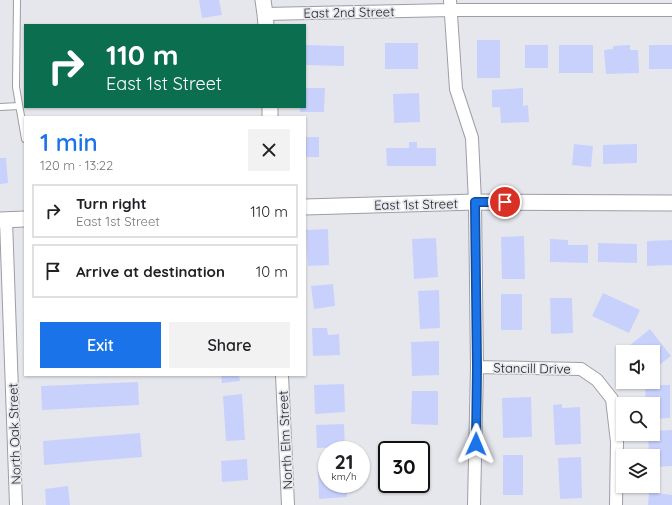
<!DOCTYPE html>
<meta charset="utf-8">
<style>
:root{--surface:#fff;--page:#f2f2f2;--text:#202124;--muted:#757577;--line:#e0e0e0;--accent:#1a73e8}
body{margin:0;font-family:Quicksand,sans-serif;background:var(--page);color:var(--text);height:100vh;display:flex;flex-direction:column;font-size:15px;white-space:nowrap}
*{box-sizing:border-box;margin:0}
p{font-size:13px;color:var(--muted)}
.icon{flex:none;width:22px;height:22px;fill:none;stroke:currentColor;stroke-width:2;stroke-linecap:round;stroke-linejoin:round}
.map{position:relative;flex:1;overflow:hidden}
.sheet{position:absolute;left:24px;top:116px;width:282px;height:260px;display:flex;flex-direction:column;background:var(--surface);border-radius:0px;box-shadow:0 1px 3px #0004}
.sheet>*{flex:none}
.guide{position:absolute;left:24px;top:24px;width:282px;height:84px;border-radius:0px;box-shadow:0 1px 3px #0004;background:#0b6e4f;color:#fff;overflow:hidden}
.controls{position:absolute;left:616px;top:345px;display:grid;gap:8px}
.controls a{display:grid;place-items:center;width:44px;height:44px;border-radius:0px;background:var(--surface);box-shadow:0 1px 3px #0004;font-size:20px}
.speed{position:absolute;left:318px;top:441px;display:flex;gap:8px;font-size:20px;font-weight:700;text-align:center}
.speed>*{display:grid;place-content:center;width:52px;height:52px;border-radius:50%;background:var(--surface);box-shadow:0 1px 3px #0004;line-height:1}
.speed small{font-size:10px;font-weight:400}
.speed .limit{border:2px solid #111;border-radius:6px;background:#fff;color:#111}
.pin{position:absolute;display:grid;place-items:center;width:34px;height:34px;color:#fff;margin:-17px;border:2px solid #fff;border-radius:50%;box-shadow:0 1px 4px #0007}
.me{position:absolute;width:44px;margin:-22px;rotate:1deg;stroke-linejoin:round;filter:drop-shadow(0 0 3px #0008)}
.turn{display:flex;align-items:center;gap:14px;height:84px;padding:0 16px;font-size:18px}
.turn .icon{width:52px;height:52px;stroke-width:2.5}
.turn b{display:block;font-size:28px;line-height:34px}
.round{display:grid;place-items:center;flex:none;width:42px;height:42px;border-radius:0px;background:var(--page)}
.headline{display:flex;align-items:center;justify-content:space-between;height:68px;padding:0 16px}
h1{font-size:24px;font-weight:600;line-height:30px;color:var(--accent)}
.button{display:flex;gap:8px;margin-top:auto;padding:8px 16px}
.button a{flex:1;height:46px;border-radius:0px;background:var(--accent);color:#fff;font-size:16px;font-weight:600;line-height:46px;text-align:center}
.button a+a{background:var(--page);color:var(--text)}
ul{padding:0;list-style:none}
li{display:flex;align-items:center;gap:12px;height:54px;margin:0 8px 6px;padding:0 8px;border:2px solid var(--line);border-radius:0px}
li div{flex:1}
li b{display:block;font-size:15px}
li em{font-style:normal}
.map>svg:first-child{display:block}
</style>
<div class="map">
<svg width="672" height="505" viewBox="0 0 672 505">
<rect width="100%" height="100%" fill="#e6e7ed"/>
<path fill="#c8d1fc" d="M199 0H219L222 15 202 18Z
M477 40H500V78H477Z
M385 43H418V69H385Z
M305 45 344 46V66L305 65Z
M525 45H548V68H525Z
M559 45H593V73H559Z
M630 45V50H638L639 73 606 74 604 50 613 49V46Z
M649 45H672V69H649Z
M305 88H325L324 112H300V107H305Z
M523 88V106L528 105 529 122 501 123 500 107H492V90Z
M419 93 420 122 394 123 393 94Z
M305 137H319V157H305Z
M409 142H417V148H436V166H387L386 148H409Z
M574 144 593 146 591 167 572 165Z
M637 144V163L603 164V145Z
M0 158H6L8 183 0 184Z
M328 229 329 265 308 266 306 230Z
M524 236 525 279H502L501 237Z
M436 238 438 277 414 279 412 239Z
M550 239 568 240V245H588V263L550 262Z
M672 240V265L647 266V241Z
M598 243 637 244V263L598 262Z
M333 284 335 306 314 309 311 286Z
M439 290 440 328 420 329 418 291Z
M603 293 640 310 629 333 592 316Z
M501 294H522V330H501Z
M550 298H572L573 333 551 334Z
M312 328H327L328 335 339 334 340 355 313 356Z
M650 329 671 356 653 370V352H633L629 346Z
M439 341V375L412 376 411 342Z
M221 375H239L240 381 222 383Z
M138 382 139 405 42 410 41 386Z
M344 384 345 412 315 414 314 385Z
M645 385H670V418L653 419V404H646Z
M412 391H438V425L411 424Z
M242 394 245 440 226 441 223 396Z
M531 397 532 437 503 438 502 398Z
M562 404V408L580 407 581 444 555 445 553 405Z
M344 424 345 447 317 448 316 425Z
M672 430V466L653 467V456H649L648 434H653V431Z
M140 433 142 457 44 465 43 441Z
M503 455H523V495H503Z
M581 457 582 498 560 499 558 458Z
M247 459 248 480 222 482 221 461Z
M327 470V484H346L347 497 319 499 318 471Z
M68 486 70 505H46L45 489Z
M649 492 672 495V505H648Z"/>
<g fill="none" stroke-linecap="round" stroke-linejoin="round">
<defs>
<path id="service" d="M17 0 16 87 25 139
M0 107 19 106"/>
<path id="minor" d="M450 0 456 89 472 138 475 202 477 367 474 505
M265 14 451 10H672
M6 220 16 505
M477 367 581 369 597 380 612 399 617 442 616 505
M282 375 288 505"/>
<path id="tertiary" d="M263 0 265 14 266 25
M270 107V117
M305 207 475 202 672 203
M0 220 25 219"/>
</defs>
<use href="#service" stroke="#9d9ea4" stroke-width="8"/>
<use href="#minor" stroke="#9d9ea4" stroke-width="14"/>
<use href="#tertiary" stroke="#9d9ea4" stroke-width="17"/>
<use href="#service" stroke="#fff" stroke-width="6"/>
<use href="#minor" stroke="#fff" stroke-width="12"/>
<use href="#tertiary" stroke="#fff" stroke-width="15"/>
</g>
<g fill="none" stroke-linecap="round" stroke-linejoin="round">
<defs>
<path id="route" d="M476 444 477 367 475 202H505"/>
</defs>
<use href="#route" stroke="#114b97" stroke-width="10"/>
<use href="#route" stroke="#1a73e8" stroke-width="7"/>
</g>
<g text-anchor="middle" stroke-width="3.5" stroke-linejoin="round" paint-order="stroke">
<g font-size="13" fill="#232326" stroke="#e6e7ed">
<text transform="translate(349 12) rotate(-1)" y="5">East 2nd Street</text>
<text transform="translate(416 204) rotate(-1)" y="5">East 1st Street</text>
<text transform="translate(532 368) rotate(1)" y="5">Stancill Drive</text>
<text transform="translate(14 434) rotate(-92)" y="5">North Oak Street</text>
<text transform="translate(285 440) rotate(-93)" y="5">North Elm Street</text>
</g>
</g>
</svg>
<div class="controls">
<a><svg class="icon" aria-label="sound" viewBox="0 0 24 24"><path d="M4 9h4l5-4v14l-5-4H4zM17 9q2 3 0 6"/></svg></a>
<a><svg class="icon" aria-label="search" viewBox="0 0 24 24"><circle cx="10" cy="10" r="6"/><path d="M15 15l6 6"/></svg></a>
<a><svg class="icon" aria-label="layers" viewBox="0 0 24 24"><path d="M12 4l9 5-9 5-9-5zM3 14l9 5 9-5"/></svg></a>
</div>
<div class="speed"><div>21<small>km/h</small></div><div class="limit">30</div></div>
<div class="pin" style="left:505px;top:202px;background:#d93025"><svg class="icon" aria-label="arrive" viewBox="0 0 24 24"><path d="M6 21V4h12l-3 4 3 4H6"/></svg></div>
<svg class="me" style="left:476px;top:444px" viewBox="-20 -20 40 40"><path d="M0-17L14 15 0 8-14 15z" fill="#1a73e8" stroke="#fff" stroke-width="4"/></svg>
<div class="guide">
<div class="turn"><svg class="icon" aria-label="right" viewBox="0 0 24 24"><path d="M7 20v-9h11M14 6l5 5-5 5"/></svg><div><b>110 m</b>East 1st Street</div></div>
</div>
<section class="sheet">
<div class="headline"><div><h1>1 min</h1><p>120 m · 13:22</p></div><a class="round"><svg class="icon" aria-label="close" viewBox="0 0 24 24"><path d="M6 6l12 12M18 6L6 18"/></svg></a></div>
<ul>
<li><svg class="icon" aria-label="right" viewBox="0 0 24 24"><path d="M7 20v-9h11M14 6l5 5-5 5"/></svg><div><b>Turn right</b><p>East 1st Street</p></div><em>110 m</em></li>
<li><svg class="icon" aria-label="arrive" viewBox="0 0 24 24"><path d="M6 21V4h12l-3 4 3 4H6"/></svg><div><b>Arrive at destination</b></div><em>10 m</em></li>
</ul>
<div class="button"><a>Exit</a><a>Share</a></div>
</section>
</div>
